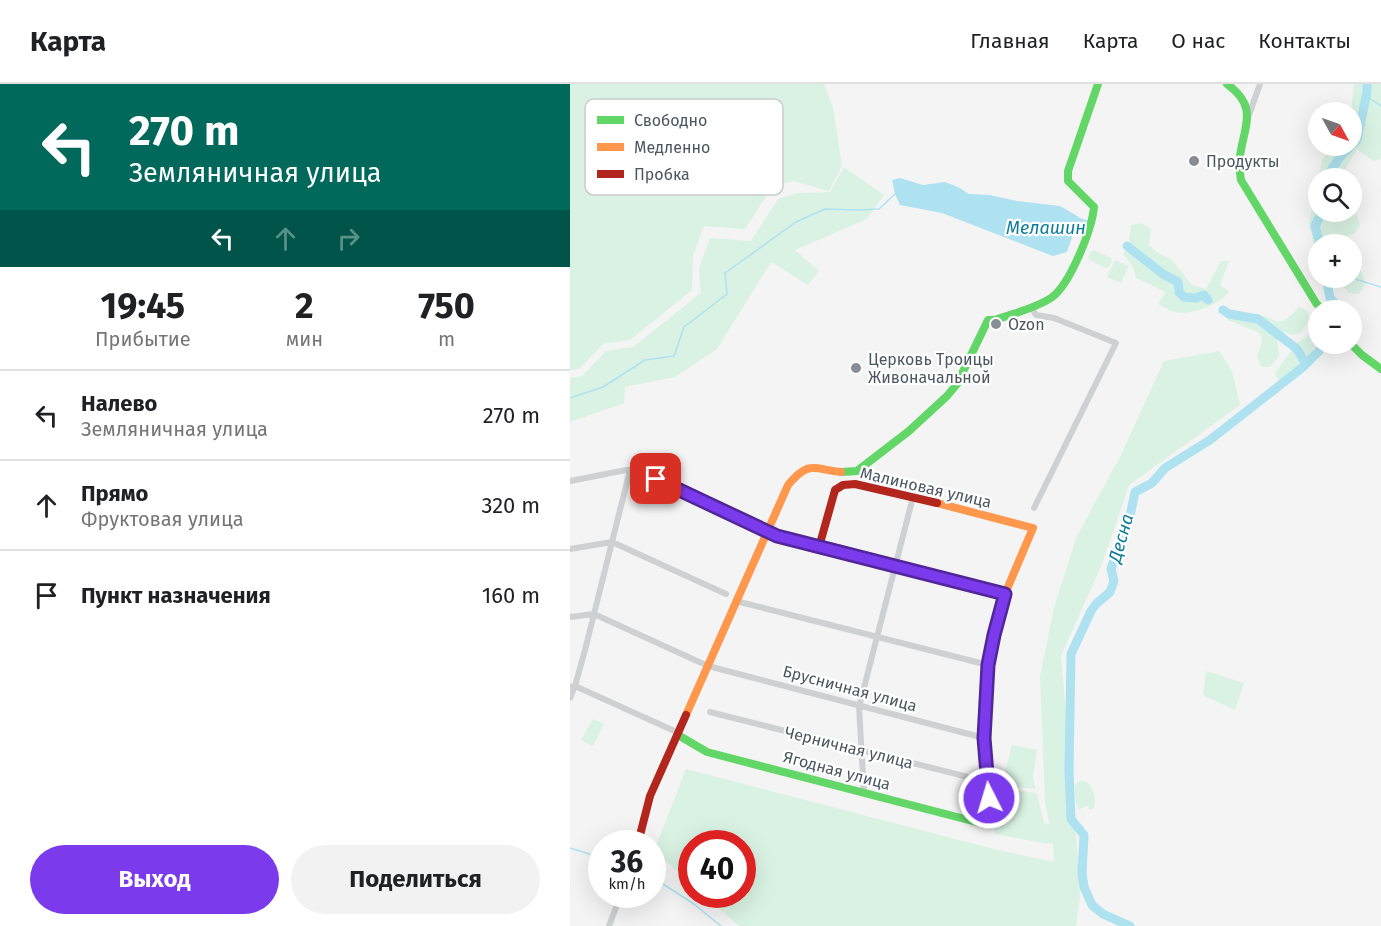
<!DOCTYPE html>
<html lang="ru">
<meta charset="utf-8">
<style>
:root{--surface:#fff;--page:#f2f2f2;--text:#202124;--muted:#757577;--line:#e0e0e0;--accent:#7c3aed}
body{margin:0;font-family:"Fira Sans",sans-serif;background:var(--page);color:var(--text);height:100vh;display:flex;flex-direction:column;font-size:22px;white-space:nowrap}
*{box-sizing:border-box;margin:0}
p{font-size:20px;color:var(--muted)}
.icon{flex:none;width:33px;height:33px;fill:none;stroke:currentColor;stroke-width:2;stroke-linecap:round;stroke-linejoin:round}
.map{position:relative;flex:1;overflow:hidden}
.sheet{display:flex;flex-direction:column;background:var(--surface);width:570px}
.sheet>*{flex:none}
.guide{background:#00695c;color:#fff;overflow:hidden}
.needle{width:39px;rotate:130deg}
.fabs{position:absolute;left:738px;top:18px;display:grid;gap:12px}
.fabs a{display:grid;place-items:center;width:54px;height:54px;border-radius:50%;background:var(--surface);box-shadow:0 6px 24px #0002;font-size:30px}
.speed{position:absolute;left:18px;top:746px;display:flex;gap:12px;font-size:30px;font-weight:700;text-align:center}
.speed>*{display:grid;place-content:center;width:78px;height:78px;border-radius:50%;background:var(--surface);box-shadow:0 6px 24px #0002;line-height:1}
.speed small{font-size:15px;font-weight:400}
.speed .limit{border:9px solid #d22;background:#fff;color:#111}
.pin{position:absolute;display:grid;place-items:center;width:51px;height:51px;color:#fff;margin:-26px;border-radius:12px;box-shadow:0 3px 9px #0006}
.me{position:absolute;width:66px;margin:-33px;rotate:355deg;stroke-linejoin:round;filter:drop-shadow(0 0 4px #0008)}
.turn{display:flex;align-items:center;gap:21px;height:126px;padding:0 30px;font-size:27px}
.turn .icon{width:78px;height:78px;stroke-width:2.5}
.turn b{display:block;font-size:42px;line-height:51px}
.lanes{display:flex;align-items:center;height:57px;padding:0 30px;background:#0003;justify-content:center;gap:30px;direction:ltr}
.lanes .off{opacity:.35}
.eta{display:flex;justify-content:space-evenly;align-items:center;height:102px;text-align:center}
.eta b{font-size:36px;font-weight:700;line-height:42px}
.cta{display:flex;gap:12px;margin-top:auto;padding:12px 30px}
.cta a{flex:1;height:69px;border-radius:36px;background:var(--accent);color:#fff;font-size:24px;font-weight:700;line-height:69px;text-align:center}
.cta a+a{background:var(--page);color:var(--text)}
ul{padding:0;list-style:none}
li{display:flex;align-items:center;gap:18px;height:90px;padding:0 30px;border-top:2px solid var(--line)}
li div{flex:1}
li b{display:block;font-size:22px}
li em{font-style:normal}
header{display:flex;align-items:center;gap:36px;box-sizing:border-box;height:84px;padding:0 30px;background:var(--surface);border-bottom:2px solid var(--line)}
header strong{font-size:28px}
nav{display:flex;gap:33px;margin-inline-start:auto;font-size:21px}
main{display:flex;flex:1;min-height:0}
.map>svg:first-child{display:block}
</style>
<header>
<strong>Карта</strong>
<nav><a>Главная</a><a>Карта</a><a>О нас</a><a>Контакты</a></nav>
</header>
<main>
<section class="sheet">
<div class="guide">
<div class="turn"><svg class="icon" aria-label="left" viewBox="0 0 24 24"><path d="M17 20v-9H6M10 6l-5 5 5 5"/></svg><div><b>270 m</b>Земляничная улица</div></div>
<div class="lanes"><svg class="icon" aria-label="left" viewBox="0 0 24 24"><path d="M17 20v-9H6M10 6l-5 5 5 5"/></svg><svg class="icon off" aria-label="ahead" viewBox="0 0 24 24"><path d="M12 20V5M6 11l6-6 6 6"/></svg><svg class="icon off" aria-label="right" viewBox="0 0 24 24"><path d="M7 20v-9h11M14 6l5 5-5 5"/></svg></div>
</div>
<div class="eta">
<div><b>19:45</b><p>Прибытие</p></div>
<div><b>2</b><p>мин</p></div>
<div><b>750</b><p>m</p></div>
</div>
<ul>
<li><svg class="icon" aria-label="left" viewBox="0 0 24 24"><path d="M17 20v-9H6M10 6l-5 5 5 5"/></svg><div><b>Налево</b><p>Земляничная улица</p></div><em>270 m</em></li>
<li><svg class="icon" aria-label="ahead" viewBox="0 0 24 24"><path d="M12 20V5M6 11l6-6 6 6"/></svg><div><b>Прямо</b><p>Фруктовая улица</p></div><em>320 m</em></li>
<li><svg class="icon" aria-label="arrive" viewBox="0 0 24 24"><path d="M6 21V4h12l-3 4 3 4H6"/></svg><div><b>Пункт назначения</b></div><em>160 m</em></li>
</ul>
<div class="cta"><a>Выход</a><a>Поделиться</a></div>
</section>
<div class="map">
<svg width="811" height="842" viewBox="0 0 811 842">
<rect width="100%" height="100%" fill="#f4f4f4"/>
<path fill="#d9f2e3" d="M0 0H254L263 24 272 82 259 107 223 97 202 103 175 145 134 142 123 172 122 206 60 256 33 260 9 285 0 286Z
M784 0H811V74L809 76 803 77 787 65 770 94H749L752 76 764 62H782L781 28Z
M274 83 314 111 297 135 225 166 249 187 238 201 201 178 147 265 105 293 55 303 54 319 0 338V294L12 292 36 267 63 263 131 209 129 184 140 154 181 157 208 115 228 109 260 108Z
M748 96V128H782V124L787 132 790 141 784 150 765 155V160H748V180L739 139Z
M572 139 581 145 579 161 588 169 601 175 622 201 636 205 651 177H659L650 201 659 208C650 220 621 232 606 228 600 227 593 223 588 220L596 208 566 194 563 183 553 170 561 161 559 154 561 141Z
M523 166 541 174 542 177 539 183 535 184 520 176 518 173 521 168Z
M545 176 559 182 551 199 537 193Z
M782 183 792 188 795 200 789 210 779 209 769 198V194H782Z
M729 222 738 228 739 236 731 248 723 251 714 248 707 255 709 272 700 283H692L687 273 692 258 690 249 658 236 652 229C664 222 671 228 683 231 688 232 693 231 697 233 699 233 704 237 706 237 716 239 724 229 729 222Z
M744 248 748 252C745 271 726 285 712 297L707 294 705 289 727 259Z
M649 267 662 287 670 321 559 401 532 480 491 572 508 774 510 812 506 842H169L133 810H172V759H122L121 800 84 767 116 685 424 765 484 778 483 759H478V760L425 750 420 703 467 709 477 751 475 740 479 739 475 717 470 592 484 524 506 454 550 373 594 277Z
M636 587 674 599 665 626 633 611Z
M23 635 34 640 23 662 11 656Z
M442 661 467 666 463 694 466 705 432 701Z
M510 697H516C523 706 527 712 524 724L519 726 518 722H515L509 726 507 722 505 712V701Z"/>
<path fill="#aee2f0" d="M330 94 353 101 375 98 388 103 399 110 420 111 447 117 490 122 509 133 497 168 483 172 372 129 330 121 325 110 322 96Z"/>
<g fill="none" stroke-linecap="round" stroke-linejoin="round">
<path stroke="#aee2f0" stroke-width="1.5" d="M796 12 811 22
M757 199C781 189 788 197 811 203
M0 314 33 303 75 276 104 272 114 243 157 210 155 189 226 138 255 125 287 126 309 125 325 110
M0 764 32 774
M82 793 124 820 151 842"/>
<path stroke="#aee2f0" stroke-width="9" d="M756 94 770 73 787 56 797 8V0
M750 128V132L745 142 750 160
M508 138 514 140
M557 162 593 190 608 198 609 208 614 213 626 214 634 211 638 216
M756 194 760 214 769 224 768 226
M653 226 659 230 688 235 727 265 736 280
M560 842 533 830 522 821 514 803 512 789 514 751 501 735 499 686 501 570 521 527 526 520 540 508 544 497 541 485 552 452 560 432 565 408 582 399 595 384 640 356 714 298 733 283 749 267 751 260"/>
<path stroke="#ced0d2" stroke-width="6" d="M679 31 690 0
M461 223 466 231 484 234 546 259 464 424
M0 397 56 386 66 387 86 395 207 452 435 510
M0 465 42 458 156 510
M166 517 418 581
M0 533 24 530 138 582 414 654
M0 603 5 602 109 649
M0 614 5 602 15 566 60 386
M140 628 418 698
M294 709 289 623 343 413
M39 842 51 810"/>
<path stroke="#63d668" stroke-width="8" d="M657 0C689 23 674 42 670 72 668 81 670 88 671 96L746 219 752 226
M781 260 792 271 811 285
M271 388 287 387 339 347 377 312 387 300 418 236H425C444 229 464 225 481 214 500 201 522 145 524 123L498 97V87L528 0
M108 651 137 668 414 740 419 739 421 736 414 654 419 578"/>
<path stroke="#ff974d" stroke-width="8" d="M367 419 463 444 435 510 424 551 419 578
M116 631 218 401C239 376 243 385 271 388"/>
<path stroke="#b3261e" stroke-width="8" d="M249 463 265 406 273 401 285 400 367 419
M68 759 80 712 116 631"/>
</g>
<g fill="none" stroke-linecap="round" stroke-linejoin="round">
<defs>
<path id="route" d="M86 395 207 452 435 510 424 551 418 581 414 654 419 714"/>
</defs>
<use href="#route" stroke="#51269a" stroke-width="15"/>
<use href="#route" stroke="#7c3aed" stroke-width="10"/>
</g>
<g fill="#868d94" stroke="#fff" stroke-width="2">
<circle cx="624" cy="77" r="6"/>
<circle cx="426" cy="240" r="6"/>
<circle cx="286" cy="284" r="6"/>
</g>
<g text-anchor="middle" stroke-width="4.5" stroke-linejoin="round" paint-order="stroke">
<g font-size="16" fill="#4a5661" stroke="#fff" text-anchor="start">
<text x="636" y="83">Продукты</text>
<text x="438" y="246">Ozon</text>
<text x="298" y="281">Церковь Троицы<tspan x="298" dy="18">Живоначальной</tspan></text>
</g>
<g font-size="16" fill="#4a5661" stroke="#fff">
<text transform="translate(356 403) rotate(13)" y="6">Малиновая улица</text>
<text transform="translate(280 604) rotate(15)" y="6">Брусничная улица</text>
<text transform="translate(279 663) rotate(14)" y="6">Черничная улица</text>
<text transform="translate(267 686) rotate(15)" y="6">Ягодная улица</text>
</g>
<g font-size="18" font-style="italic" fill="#0c7c9b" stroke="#fff">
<text x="476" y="150">Мелашин</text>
<text transform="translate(551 454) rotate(-74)" y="6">Десна</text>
</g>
</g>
<rect x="15" y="15" width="198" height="96" rx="9" fill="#fff" stroke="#c9ccd0" stroke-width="1.5"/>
<rect x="27" y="32" width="27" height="8" fill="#63d668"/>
<rect x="27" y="59" width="27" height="8" fill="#ff974d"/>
<rect x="27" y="86" width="27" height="8" fill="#b3261e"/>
<g font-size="16" fill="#4a5661">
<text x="64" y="42">Свободно</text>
<text x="64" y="69">Медленно</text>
<text x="64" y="96">Пробка</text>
</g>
</svg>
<div class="fabs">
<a><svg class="needle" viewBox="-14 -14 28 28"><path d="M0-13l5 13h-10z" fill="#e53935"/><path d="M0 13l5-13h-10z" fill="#757577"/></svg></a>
<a><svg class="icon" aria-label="search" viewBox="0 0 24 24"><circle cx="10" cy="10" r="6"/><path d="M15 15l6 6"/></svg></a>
<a>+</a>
<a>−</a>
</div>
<div class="speed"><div>36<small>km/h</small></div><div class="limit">40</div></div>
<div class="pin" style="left:86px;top:395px;background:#d93025"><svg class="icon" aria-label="arrive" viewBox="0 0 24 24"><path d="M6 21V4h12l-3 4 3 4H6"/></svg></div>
<svg class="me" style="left:419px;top:714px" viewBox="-20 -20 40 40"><circle r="17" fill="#7c3aed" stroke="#fff" stroke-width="3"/><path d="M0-11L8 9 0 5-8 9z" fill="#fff"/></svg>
</div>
</main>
